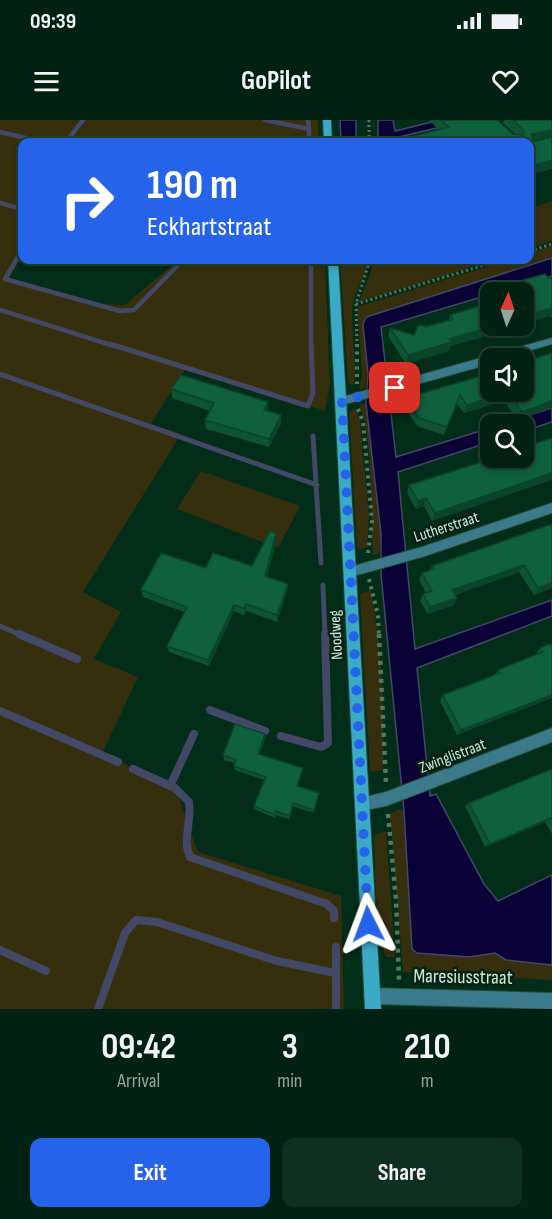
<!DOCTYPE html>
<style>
:root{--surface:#012213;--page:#0f2f21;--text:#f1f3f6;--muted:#96a4a0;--line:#233f33;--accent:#2563eb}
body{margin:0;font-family:"Sofia Sans Condensed",sans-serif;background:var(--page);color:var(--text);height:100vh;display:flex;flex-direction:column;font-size:22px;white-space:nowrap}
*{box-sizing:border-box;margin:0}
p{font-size:20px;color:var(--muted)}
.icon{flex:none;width:33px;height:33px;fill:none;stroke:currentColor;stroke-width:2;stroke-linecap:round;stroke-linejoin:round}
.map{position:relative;height:889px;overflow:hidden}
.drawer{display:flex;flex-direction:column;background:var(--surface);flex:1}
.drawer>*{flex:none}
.guide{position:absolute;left:18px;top:18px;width:516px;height:126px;border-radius:12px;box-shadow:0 3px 9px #0003,0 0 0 2px var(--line);background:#2563eb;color:#fff;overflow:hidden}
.needle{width:39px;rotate:3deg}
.fabs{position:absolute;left:480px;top:162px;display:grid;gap:12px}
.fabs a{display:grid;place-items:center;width:54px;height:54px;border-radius:12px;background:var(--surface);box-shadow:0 3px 9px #0003,0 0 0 2px var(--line);font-size:30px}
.pin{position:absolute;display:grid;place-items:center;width:51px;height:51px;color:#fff;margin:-26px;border-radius:12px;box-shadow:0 3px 9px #0006}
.me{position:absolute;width:66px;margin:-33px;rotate:357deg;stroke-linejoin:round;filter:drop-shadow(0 0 4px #0008)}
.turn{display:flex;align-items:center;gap:21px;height:126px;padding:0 30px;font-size:27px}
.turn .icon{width:78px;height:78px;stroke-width:2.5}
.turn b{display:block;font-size:42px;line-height:51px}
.eta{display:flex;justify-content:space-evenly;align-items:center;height:102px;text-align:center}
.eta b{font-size:36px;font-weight:700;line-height:42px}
.cta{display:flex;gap:12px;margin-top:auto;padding:12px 30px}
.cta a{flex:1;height:69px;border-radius:12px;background:var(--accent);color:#fff;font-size:24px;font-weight:700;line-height:69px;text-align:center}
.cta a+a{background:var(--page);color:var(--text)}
.status{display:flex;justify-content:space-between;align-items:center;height:42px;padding:0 30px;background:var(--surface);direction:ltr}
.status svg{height:16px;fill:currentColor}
header{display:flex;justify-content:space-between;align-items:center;height:78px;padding:0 30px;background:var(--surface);font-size:27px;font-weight:700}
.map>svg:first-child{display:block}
</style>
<div class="status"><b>09:39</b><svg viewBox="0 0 49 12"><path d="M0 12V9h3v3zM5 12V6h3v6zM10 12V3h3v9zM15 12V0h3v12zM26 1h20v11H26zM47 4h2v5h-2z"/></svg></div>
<header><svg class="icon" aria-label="menu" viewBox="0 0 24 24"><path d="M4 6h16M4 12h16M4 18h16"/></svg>GoPilot<svg class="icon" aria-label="heart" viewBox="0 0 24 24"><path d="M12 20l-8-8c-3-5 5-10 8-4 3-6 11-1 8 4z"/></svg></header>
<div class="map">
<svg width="552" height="889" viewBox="0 0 552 889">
<rect width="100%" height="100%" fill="#012d19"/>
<path fill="#362f0d" d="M0 0H318L319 22H22V136L9 158 100 184 125 185 178 140H325L330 265 325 291 187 247 151 304 181 314 83 472 121 492 94 539 138 557 102 634 175 666 198 732 341 776 344 889H0Z
M552 81V121L530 128V88Z
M552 126V138L366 197 363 204 368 254 365 268 359 270 362 255 357 187 508 140H530V133Z
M340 140H368C368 157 356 167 353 184 349 210 358 238 354 264L350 265 348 261Z
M372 140H495L359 182 371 152Z
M366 283 381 414 379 434 373 435C370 398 374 317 359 285Z
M356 289 360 301 369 396 367 427 360 430 357 428 349 292Z
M201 351 300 386 278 428 177 389Z
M371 470C382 528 385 591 383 650L373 652 370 650 360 474Z
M401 689 404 691 412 829 417 834 469 837 495 833 506 840 552 845V860L403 852 390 693Z
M386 711 395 837H387C375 823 375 738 374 715Z"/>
<path fill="#0a0236" stroke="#434866" stroke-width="1.5" d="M340 0H356V22H341Z
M378 0H393L395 11 440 0H470L391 19 390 22H378Z
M552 138V156L381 207 396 337 490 308V322L398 352 415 529 552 480V496L417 548 430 676 436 674 484 764 498 781 552 755V845L506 840 495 833 469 837 417 833 412 829 404 691 381 454V414L366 283 368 254 363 204 366 197 382 192Z
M552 288V302L524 311V304H501Z"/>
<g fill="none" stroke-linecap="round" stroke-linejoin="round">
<path stroke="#434866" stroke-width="4.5" d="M265 0 309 9 308 0
M309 9V22
M0 12 43 22
M69 18 83 0
M0 83 22 89
M22 130 5 159 120 191 134 190 183 140
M311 140V226
M0 190 114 226"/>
<path stroke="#434866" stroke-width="5" d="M110 224 308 286 313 273 311 224
M0 254 317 365
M313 316 321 443
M323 465 325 516
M0 506 23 516"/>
<path stroke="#434866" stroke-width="8" d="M19 514 77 539
M210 590 265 611
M0 591 118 642
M281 616 321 627 328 623 325 514
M133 649 175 668 189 682C192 701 182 720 190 737L327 784 334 791V798
M170 666 194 614
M336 827V889
M0 830 46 851
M98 889 125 813 136 800 157 802 277 841 335 853"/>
<defs>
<path id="street" d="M552 218V224L504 238H490V244L342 285 337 281 342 277Z
M552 383V393L422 437 350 457 346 456 344 452 346 448 350 447 422 427Z
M552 608V622L386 686 362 691 357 689 355 684 357 679 386 672Z
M372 868 552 873V889L372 884 366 882 364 876 366 870Z"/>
<path id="secondary" d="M323 0H331L332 22H324Z
M328 140H338L381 889H365Z"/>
</defs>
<use href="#street" stroke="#214c37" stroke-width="2"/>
<use href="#secondary" stroke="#214c37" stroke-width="2"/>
<path stroke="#527b66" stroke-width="3" stroke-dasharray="2 3" stroke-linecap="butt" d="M369 0V22
M530 131 552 124
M356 184 501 140
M357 226 356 184 370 140"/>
<path stroke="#527b66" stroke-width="4" stroke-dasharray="3 4.5" stroke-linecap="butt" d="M357 224V264
M358 289 363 302 372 401 368 433
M369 459 378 495 379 516"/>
<path stroke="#527b66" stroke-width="4.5" stroke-dasharray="4 5" stroke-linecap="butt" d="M379 514 386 663
M388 694 396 780 399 860"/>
<use href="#street" fill="#3a7a8b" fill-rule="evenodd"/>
<use href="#secondary" fill="#3baac6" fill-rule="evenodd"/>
</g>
<path fill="#0d5334" d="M429 0H497L513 14H515L503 3 504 0H552L530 22H404V19L439 10Z
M552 157V198L524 172H506L508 164Z
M450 195 490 206H520L514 207 512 212 492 218 490 215 450 226 449 231 406 244 388 216 390 208 414 215 426 207 449 200Z
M552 233 518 300 504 281 464 293 457 284 444 315 417 306 404 287 405 278 481 261 524 272V242Z
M171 269 268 291 281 295V304L269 327 206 309 205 300 210 291 172 278Z
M552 318 432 401 424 386 416 389 407 373 409 365 508 340 525 334 530 325Z
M552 404V468L534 475 519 452 455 475 454 485 428 494 420 481 423 474 426 473 419 460 422 453 430 450 432 446Z
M276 421 267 457 287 471 277 502 246 491 244 495 234 491 209 546 169 532 167 526 184 492 143 477 141 470 206 448 252 446Z
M552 523 457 615 440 581 443 575 493 556 498 550 535 535 540 528Z
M265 614V619L260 634 302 652 298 666 319 673 313 693 292 686 289 699 276 695 275 698 254 689V686L264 660 235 650 234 646 235 643 224 640 223 635Z
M552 649V714L545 702 485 727 465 686 469 683Z"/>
<path fill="#0a442b" d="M552 10V19L530 24 532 14Z
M552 40V49L530 55V46Z
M552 188V193L551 196 524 204V196Z
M493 206 490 215 450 226 449 231 406 244 408 235 449 219Z
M507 206H520L514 207 512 212 492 218 495 209Z
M508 272 504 281 464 293 467 285Z
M552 281V288L518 300 522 292Z
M268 282V291L264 290Z
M281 295V304L269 327V319Z
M552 353V360L432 401 435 393Z
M426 378 424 386 416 389 418 381Z
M276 413V421L265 463V456Z
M524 445 519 452 449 477 452 470Z
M552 463V468L534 475 538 468Z
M288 464 287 471 277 502V495Z
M457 478 454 485 428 494 430 487Z
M246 484V491L244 495V488Z
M234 485V491L209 546 208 540Z
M552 575V578L457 615 461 610Z
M265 614V619L258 638V634Z
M551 698 545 702 485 727 490 724Z"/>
<path fill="#0f613d" stroke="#0a442b" stroke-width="1.5" d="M441 0H497L513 14 523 15 524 11 513 0H552V10L532 14V22L552 17V40L530 46V22H407L404 19 449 7Z
M545 154 549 158 552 157V188L524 196V172H508L506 170 512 168 508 164Z
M490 185V206H507L495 209 493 206 449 219 452 222 408 235 390 208 414 215 419 205 426 207 453 199 450 195 480 186Z
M552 233V281L522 292 508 272 467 285 460 275 447 307 419 298 405 278 478 257 481 261 490 257V272H524V247L525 246 524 242Z
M181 255 268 282 264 290 281 295 269 319 205 300 214 283 171 269Z
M552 318V353L435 393 426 378 418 381 409 365 494 338H506L508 340 516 338H524V335L526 334 530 325Z
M552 404V463L538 468 524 445 452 470 457 478 430 487 423 474 432 471 422 453 434 449 432 446Z
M270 411 276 413 265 456 288 464 277 495 246 484 244 488 234 485 208 540 167 526 187 487 141 470 161 433 206 448 213 433 252 446Z
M552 523V575L461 610 443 575 500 553 498 550 543 532 540 528Z
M235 604 265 614 258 634 303 648 297 666 319 673 314 690 293 683 290 696 276 691 275 695 254 686 266 657 234 646 236 640 223 635Z
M552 649V700L551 698 490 724 469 683Z"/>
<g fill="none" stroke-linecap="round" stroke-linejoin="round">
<path stroke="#2563eb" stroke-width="10" stroke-dasharray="0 18" d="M368 804 342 281 395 268"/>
</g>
<g text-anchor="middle" stroke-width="5" stroke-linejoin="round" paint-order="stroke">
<g font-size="16" fill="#c7edd6" stroke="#082114">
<text transform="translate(446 406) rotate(-18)" y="6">Lutherstraat</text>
<text transform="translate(335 515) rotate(-93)" y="6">Noodweg</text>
<text transform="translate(452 635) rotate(-21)" y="6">Zwinglistraat</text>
</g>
<g font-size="20" fill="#c7edd6" stroke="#082114">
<text transform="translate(463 856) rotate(1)" y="7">Maresiusstraat</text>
</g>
</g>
</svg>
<div class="fabs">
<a><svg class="needle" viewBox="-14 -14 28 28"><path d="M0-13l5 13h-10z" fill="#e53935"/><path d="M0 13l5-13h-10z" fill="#96a4a0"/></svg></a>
<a><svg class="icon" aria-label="sound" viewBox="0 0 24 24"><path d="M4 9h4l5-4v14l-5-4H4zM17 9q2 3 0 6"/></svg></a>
<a><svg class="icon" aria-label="search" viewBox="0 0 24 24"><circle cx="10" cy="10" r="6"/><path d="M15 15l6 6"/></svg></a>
</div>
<div class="pin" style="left:395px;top:268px;background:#d93025"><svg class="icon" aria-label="arrive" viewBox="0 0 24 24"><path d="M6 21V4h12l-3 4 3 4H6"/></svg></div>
<svg class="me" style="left:368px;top:804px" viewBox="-20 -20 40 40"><path d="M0-17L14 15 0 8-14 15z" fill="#2563eb" stroke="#fff" stroke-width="4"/></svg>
<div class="guide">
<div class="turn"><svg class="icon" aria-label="right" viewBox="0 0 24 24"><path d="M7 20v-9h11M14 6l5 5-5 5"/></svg><div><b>190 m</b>Eckhartstraat</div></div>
</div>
</div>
<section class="drawer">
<div class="eta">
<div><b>09:42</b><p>Arrival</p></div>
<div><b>3</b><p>min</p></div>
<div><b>210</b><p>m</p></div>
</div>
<div class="cta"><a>Exit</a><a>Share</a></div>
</section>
